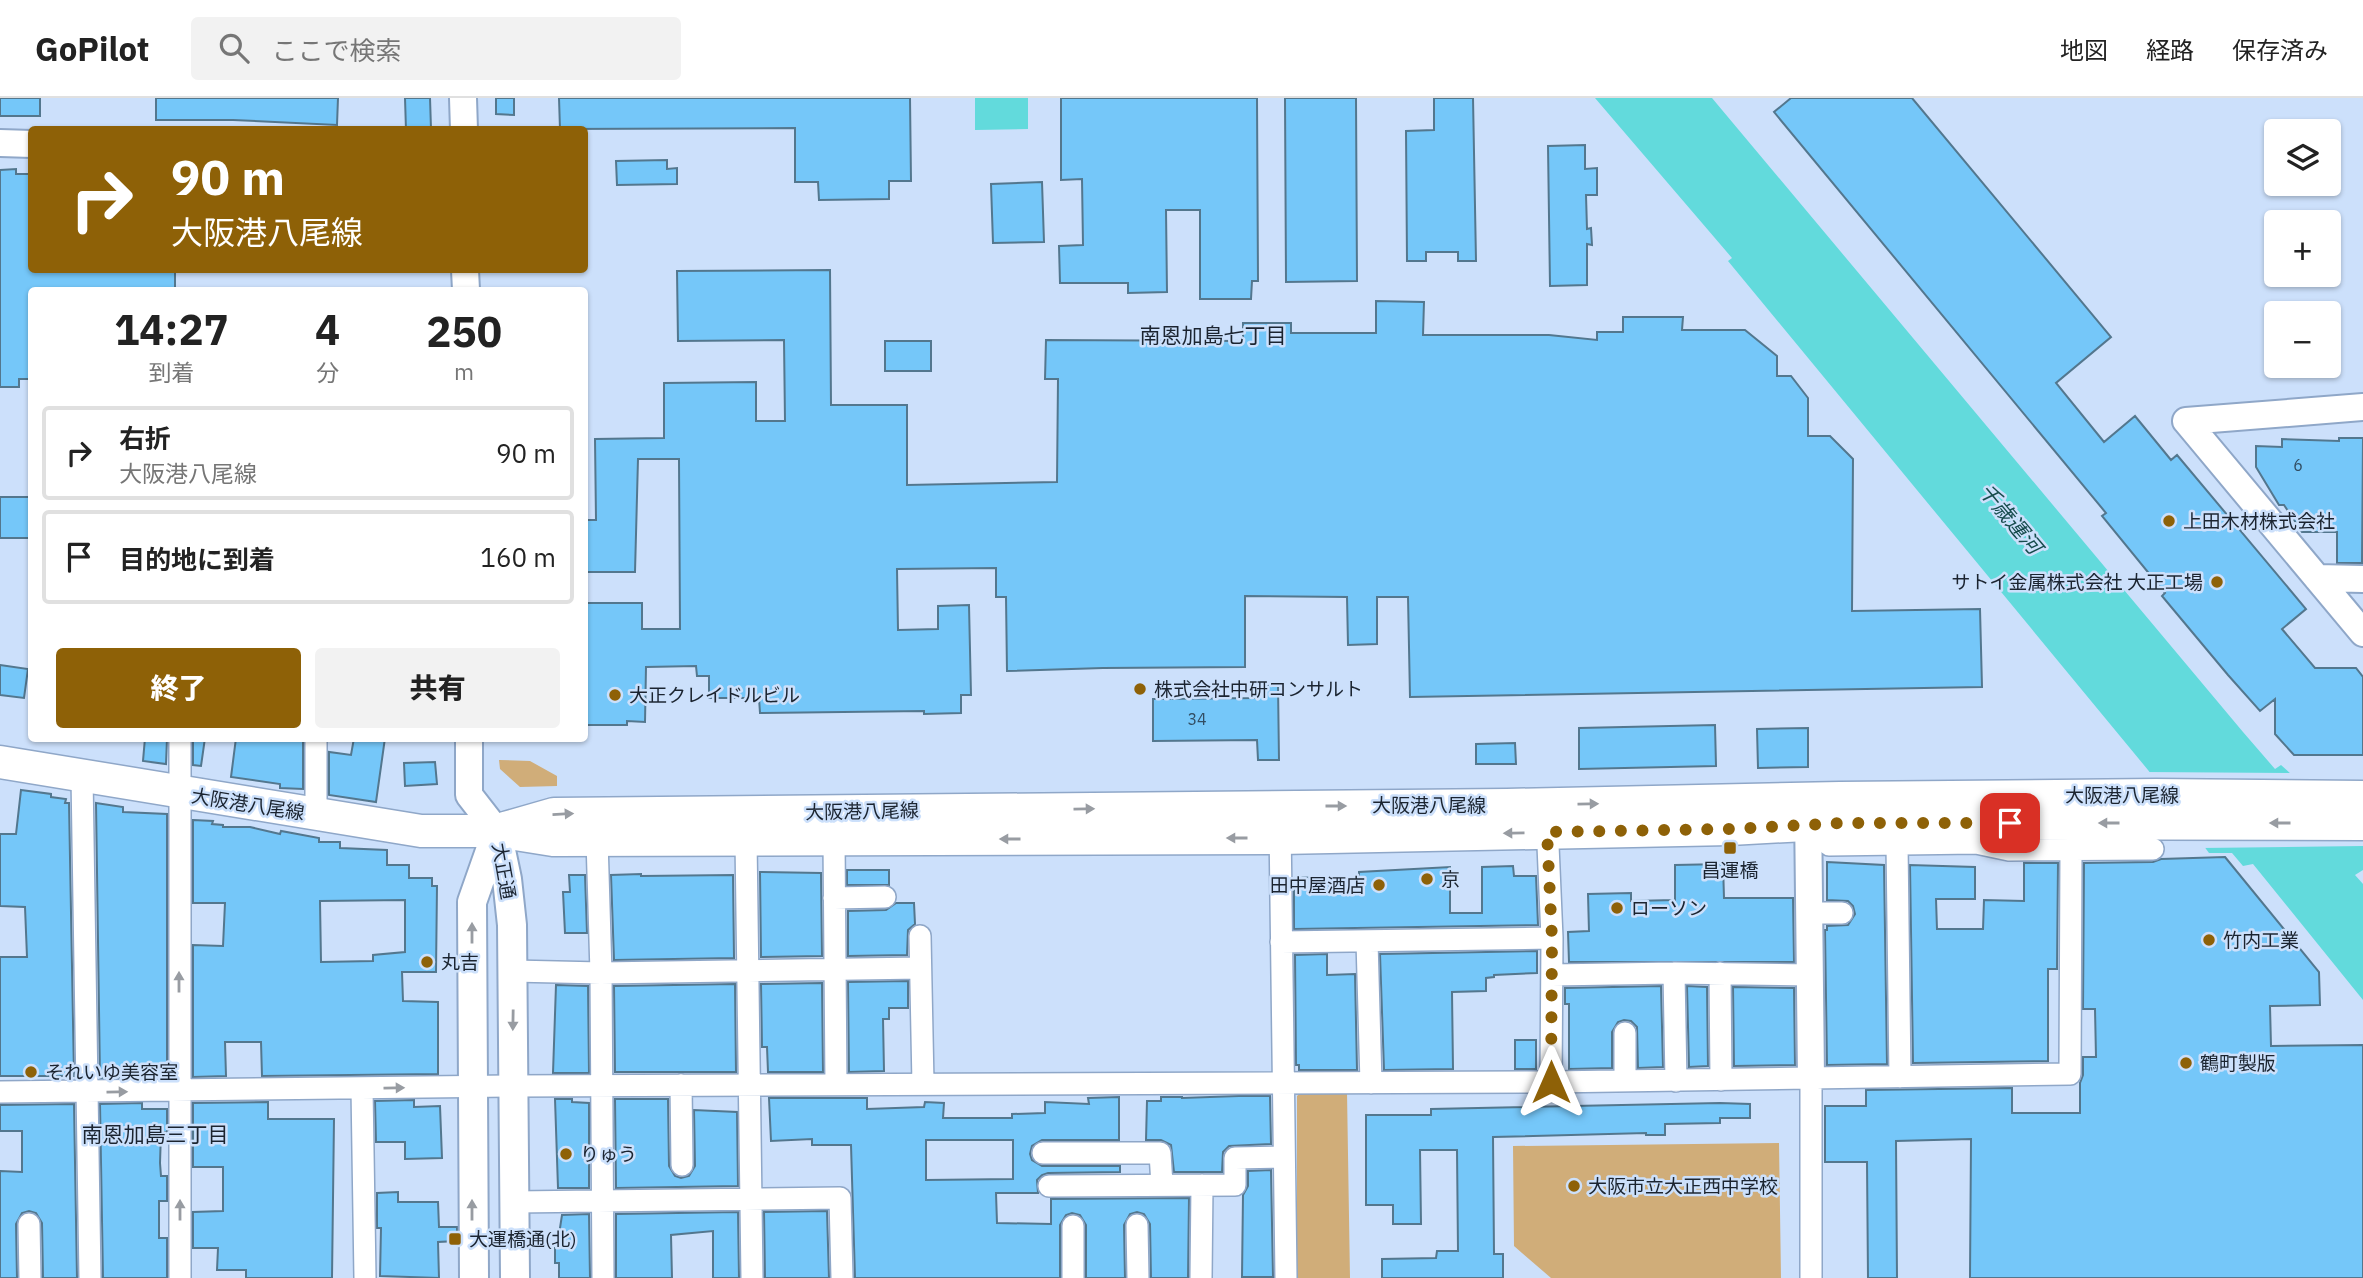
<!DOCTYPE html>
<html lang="ja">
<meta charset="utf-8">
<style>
:root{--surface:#fff;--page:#f2f2f2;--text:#222;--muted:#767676;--line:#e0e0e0;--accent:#8e6107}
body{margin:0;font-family:"IBM Plex Sans","Noto Sans JP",sans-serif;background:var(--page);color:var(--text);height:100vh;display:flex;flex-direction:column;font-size:26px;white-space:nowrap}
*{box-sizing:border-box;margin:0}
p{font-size:23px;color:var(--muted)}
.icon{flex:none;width:38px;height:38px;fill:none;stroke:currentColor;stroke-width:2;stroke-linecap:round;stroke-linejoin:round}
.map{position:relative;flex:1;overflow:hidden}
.drawer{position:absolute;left:28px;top:189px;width:560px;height:455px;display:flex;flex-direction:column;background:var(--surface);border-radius:7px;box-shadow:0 2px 5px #0004}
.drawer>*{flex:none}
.top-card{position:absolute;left:28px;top:28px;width:560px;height:147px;border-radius:7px;box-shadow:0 2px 5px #0004;background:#8e6107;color:#fff;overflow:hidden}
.fabs{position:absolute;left:2264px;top:21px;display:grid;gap:14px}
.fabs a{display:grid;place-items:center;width:77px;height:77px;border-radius:7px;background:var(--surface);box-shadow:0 2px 5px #0004;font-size:35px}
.pin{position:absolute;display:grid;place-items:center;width:60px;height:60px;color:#fff;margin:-30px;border-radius:14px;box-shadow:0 4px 10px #0006}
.me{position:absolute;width:77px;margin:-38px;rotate:0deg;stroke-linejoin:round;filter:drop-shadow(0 0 5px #0008)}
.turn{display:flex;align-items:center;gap:24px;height:147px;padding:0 28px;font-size:32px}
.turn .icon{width:91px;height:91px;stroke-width:2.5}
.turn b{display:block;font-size:49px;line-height:60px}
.eta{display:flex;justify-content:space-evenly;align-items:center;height:119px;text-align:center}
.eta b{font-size:42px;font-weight:800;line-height:49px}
.cta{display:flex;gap:14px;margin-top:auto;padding:14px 28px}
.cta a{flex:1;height:80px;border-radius:7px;background:var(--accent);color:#fff;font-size:28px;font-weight:800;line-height:80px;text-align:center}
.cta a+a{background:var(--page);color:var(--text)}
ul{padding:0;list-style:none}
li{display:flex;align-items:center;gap:21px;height:94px;margin:0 14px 10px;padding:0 14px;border:4px solid var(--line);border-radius:7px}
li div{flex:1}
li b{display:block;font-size:26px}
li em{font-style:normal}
header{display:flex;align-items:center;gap:42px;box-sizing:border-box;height:98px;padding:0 35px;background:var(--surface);border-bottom:2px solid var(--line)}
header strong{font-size:33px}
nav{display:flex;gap:38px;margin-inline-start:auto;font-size:24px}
.search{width:490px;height:63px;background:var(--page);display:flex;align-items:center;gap:18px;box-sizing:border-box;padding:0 24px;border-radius:7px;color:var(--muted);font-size:26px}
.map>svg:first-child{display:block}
</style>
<header>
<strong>GoPilot</strong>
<div class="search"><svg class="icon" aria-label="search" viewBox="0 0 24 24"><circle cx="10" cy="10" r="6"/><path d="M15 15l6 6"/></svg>ここで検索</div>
<nav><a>地図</a><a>経路</a><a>保存済み</a></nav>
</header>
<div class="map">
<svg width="2363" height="1180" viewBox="0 0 2363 1180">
<rect width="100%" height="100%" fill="#cce0fb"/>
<path fill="#d0ad79" d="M499 662 530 663 557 678V688L520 689 500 671Z
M1302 993 1347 994 1350 1180H1297V998Z
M1779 1045 1781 1180H1551L1514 1148 1513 1048Z"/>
<path fill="#62dadc" d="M975 0H1028V31L975 32Z
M1595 0H1712L2243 634 2275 671 2281 667 2363 741V772L2355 777 2363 786V902L2253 766 2243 768 2232 755H2209L2148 672 1728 163 1732 160Z"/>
<path fill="#cce0fb" d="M2145 674 2294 675 2363 739V748L2201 750Z"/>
<path fill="#75c7f9" stroke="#53778e" stroke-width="2" fill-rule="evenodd" d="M0 0H40V18H0Z
M156 0H338L337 27 233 22H156Z
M405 0H430L431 31 406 32Z
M496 0H514V17L496 16Z
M559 0H910L911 83H889V101L819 102 818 84H795V30L560 31Z
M1061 0H1257L1258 183H1252L1251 201H1200V112H1166L1167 194 1128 195V185H1060L1059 148 1083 147 1082 81 1061 82Z
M1285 0H1356L1357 183 1286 184Z
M1434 0H1473L1476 163H1458V154H1426V163H1407L1406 33 1434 32Z
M1791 0H1912L2111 239 2056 285 2104 344 2135 318 2171 362 2177 357 2306 511 2282 531 2315 570H2356L2363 579V657H2294L2275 636V601L2260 613 2228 577 2162 498 2165 495 2102 418 2106 415 1774 14Z
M1585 47V71L1597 70V97H1586L1587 131 1591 130 1592 147 1587 146V187L1550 188 1548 48Z
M667 62V71L677 70V86L617 87 616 63Z
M16 71V76H32V172H175V192H32V281H19V289H0V72Z
M1042 84 1044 144 993 145 991 86Z
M830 172 831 307H907V387L1057 384 1058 281H1045L1046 242 1243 243V225H1291V235H1376V203L1424 204 1423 237H1549L1597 242V234H1623V219H1683L1682 232H1745L1777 258V278H1791L1808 300V338H1830L1853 361 1852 513 1980 511 1982 589 1410 599 1408 499H1377V546L1348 547 1347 499 1245 498V569L1103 570 1007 573 1006 499H996V470L897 471 898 532 938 531V508L969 507 971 597H961V615L924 616V613L760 615 759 600H709V578H697L696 568 646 569 645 624 627 623V627H584V505H642V531H680L679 361H638L635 474H584V422H596L595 341 664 340V285L756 284V323H785L784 242 678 243 677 173Z
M885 243H931V273H885Z
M2339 340H2363L2362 465H2337V434H2302L2284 407H2279L2256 369V348L2282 349V341L2339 343Z
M0 399H32V440H0Z
M0 567 28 571 24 600 0 597Z
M1256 587H1278L1279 662H1258L1257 642 1153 643V601L1257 600Z
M1715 627 1716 668 1579 671V630Z
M1808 630V669L1758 670 1757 631Z
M145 640H167L166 666 143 663Z
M193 640H205L201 668 193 667Z
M236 640H303V691L280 690V686L231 679Z
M354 640H385L376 704 329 697V654L351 657Z
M1515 645 1516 666H1476V646Z
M435 664 437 686 405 688 404 665Z
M21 692 51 696V699L66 701 65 705H69L74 978H0V859H27L25 809 0 808V736H16Z
M96 705 123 709V714L167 716V979L100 980Z
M193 722 213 723 212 726 223 727V729H250L280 736 281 733 319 740V744H340V750L387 752V767H409V780H432V788H437L436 874H402L403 903 438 904V976L262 978 261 944H225L226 978 193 979V847L223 848 225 805H193ZM405 802V854L373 857V863L321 864 320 803Z
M2225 759 2319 874 2320 907 2270 908 2271 948 2363 947V1180H1970L1971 1041 1896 1043 1897 1180H1868L1867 1064H1825V1008H1866V992L2012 990V1015H2080V985L2083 977V959H2096L2095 911H2083L2084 765 2153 764 2161 761Z
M1827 764 1884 767 1887 966 1827 967 1825 832H1827V828L1848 827 1855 816 1853 808 1848 803 1827 802Z
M2024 765H2058L2057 871H2048V963L1913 965 1910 767 1975 769V801H1936L1937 831H1983L1984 802 2024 803Z
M1723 766 1724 800H1793L1794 864H1569L1568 834 1589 833 1588 796 1631 795V803L1675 802V767Z
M1513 768 1514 778H1536L1538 827 1294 831V780L1329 779V788H1359V774L1450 769V815H1482V769Z
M847 772H889V787H847Z
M760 774 821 775 822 858 761 859Z
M641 776V778L733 777 734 860 614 862 611 777Z
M569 777H585L587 835H565L563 794H570Z
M896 805H914L915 826 908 832 907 857 848 858V813L886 812Z
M1537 853V875L1494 877V879L1486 880V893L1452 894 1453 971 1384 972 1380 856Z
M1327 856V877L1355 876 1357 972H1299V967H1296L1295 857Z
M908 883V910H889V921H883L884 973 849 974 848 884Z
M822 885 823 974H768L767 949H762L761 886Z
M735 886 736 974H615L614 888Z
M556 887 588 888 589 975H553Z
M1661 888 1663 969 1638 970 1637 929 1631 923 1624 922 1618 924 1612 934V970L1569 971V906H1565V890Z
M1687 888 1707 889 1708 968 1689 969Z
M1733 889 1794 890 1795 967 1734 968Z
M1515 942H1536V971H1515Z
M1239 998H1270L1271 1046 1229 1048 1223 1054 1222 1074H1174L1171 1047 1161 1042H1146L1147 1003H1161V999H1182V1000Z
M1119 999V1042H1042L1032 1048 1030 1056 1032 1062 1042 1068H1120V1074L1048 1075 1042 1077 1037 1082 1038 1095H996L997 1125 1051 1126V1101L1189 1100 1188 1180H1151L1150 1126 1144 1116 1137 1114 1130 1116 1124 1127 1125 1180H1086V1127L1080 1117 1072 1115 1066 1117 1060 1127V1180H855L851 1047H812V1041L771 1043 769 1000H867V1011L924 1009 925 1004 944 1005 943 1020H1012V1016L1045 1015V1004L1089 1006 1088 1000ZM926 1042H1013V1081L926 1082Z
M555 1001H572V1004L589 1005V1090H558Z
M615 1001H668L669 1068 675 1078 681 1080 689 1078 695 1068 694 1012 737 1014 738 1088 616 1090Z
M414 1002V1009L440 1008 442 1060 405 1061V1044H376L375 1003Z
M268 1004V1021H334L332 1180H246V1172H217L218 1150H193V1114L223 1113V1069H193V1005Z
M142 1005V1011H167V1034H161L160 1065 161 1078H167V1103H159V1140H167V1180H103L100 1006Z
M1720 1005 1750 1006V1020H1720V1025L1665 1026V1037H1646V1035L1493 1039 1494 1156H1503V1180H1382V1161L1436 1160 1437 1153H1458L1457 1052H1420L1421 1126H1393V1107H1366V1017H1431V1011Z
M74 1006 77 1180H43L42 1125 36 1115 29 1113 22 1115 16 1126 17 1180H0V1073L22 1074V1033H0V1007Z
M1271 1072 1273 1179H1242L1243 1097 1248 1088V1073Z
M398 1094V1104H438L439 1129H457V1143L438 1144 439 1180 380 1178 381 1130H377V1095Z
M827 1113 829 1180H765L764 1114Z
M738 1114 739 1180H713V1133L671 1137 672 1180H616V1116Z
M589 1116 590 1180H559V1165H555V1143H558L562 1117Z"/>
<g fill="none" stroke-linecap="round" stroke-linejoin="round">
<defs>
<path id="minor" d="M316 640V717
M82 678 90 1180
M1547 724 1552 840 1551 984
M1280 727 1286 1180
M1808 727 1829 747 1976 745 2009 752 2153 751
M597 742 601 875 603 1180
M746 742 752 1180
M834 742 836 986
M1897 746 1900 979
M834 800 885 799
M1809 815H1842
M920 838 923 986
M1367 843 1371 985
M1281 844 1552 840
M513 873 601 875 920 870
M1674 875 1676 983
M1720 875 1721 982
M1552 877 1674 875 1810 877
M1625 935V983
M681 987 682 1067
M362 990 365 1180
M0 994 512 988 1551 984 2070 976 2071 752
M1043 1055H1160L1162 1087
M1049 1088 1235 1087V1060L1284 1059
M514 1104 840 1100 842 1180
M29 1126 30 1180
M1137 1127 1138 1180
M1073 1128V1180
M180 1180V640
M1201 1180 1202 1087
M1811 1180V980"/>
<path id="tertiary" d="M463 0 464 32
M0 45 32 46
M465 172 466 192
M2186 323 2363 535
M2186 323 2363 309
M2317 480 2363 481
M469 640V697L497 733
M1808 709 1811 980"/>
<path id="secondary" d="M497 733 507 781 512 827 515 1180
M474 1180 472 804 497 733"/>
<path id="primary" d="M0 664 421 733H497L553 742 1281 740 1730 731 1843 725 2363 726
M505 730 554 716 1507 707 1840 700 2156 697 2363 699"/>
</defs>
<use href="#minor" stroke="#8fa7c8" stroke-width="24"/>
<use href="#tertiary" stroke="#8fa7c8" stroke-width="30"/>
<use href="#secondary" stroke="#8fa7c8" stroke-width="32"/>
<use href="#primary" stroke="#8fa7c8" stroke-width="35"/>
<use href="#minor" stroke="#fff" stroke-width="21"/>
<use href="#tertiary" stroke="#fff" stroke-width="26"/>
<use href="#secondary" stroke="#fff" stroke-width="28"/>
<use href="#primary" stroke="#fff" stroke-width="32"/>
</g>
<defs><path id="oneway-solid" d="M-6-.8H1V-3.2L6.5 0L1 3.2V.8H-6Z" transform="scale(1.75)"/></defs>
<g fill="#989ca2">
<use href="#oneway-solid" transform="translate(1588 706) rotate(-1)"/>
<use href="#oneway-solid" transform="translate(1336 708)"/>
<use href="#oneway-solid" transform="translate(1084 711) rotate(-1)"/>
<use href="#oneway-solid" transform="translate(563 716) rotate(-3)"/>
<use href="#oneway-solid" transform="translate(2109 725) rotate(180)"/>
<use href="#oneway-solid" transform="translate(2280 725) rotate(-180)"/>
<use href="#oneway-solid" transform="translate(1514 735) rotate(179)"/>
<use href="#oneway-solid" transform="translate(1237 740) rotate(180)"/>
<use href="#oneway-solid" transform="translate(1010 741) rotate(180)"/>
<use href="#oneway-solid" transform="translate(472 835) rotate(-90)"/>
<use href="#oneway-solid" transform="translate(179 884) rotate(-90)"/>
<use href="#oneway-solid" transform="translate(513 922) rotate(91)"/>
<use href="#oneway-solid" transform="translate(394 990) rotate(-1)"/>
<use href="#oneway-solid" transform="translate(117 994) rotate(-1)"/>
<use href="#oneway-solid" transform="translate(180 1112) rotate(-90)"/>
<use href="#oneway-solid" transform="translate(472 1112) rotate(-90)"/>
</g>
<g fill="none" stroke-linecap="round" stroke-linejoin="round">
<path stroke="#8e6107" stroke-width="12" stroke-dasharray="0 21.6" d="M1551 984 1552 841 1547 734 1730 731 1843 725H2010"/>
</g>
<g fill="#8e6107" stroke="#cce0fb" stroke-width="2.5">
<circle cx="2169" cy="423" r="7"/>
<circle cx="2217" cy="484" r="7"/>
<circle cx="1140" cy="591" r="7"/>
<circle cx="615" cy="597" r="7"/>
<rect x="1723" y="743" width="14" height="14" rx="3.5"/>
<circle cx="1427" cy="781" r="7"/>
<circle cx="1379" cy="787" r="7"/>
<circle cx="1617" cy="810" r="7"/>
<circle cx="2209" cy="842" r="7"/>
<circle cx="427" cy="864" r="7"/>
<circle cx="2186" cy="965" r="7"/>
<circle cx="31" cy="974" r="7"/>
<circle cx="566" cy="1056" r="7"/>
<circle cx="1574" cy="1088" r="7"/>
<rect x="448" y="1134" width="14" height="14" rx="3.5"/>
</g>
<g text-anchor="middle" stroke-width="5" stroke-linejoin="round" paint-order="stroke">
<g font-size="16" fill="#324d62">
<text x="2298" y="373">6</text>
<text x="1197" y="627">34</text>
</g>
<g font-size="19" fill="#1b2430" stroke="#cce0fb" text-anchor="start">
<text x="2183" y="430">上田木材株式会社</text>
<text x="2203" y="491" text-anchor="end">サトイ金属株式会社 大正工場</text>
<text x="1154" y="598">株式会社中研コンサルト</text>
<text x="629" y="604">大正クレイドルビル</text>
<text x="1730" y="779" text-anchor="middle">昌運橋</text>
<text x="1441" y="788">京</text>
<text x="1365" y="794" text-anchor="end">田中屋酒店</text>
<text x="1631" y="817">ローソン</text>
<text x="2223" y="849">竹内工業</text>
<text x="441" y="871">丸吉</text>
<text x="2200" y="972">鶴町製版</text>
<text x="45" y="981">それいゆ美容室</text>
<text x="580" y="1063">りゅう</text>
<text x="1588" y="1095">大阪市立大正西中学校</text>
<text x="469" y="1148">大運橋通(北)</text>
</g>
<g font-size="19" fill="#1b2430" stroke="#cce0fb">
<text x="2122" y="704">大阪港八尾線</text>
<text transform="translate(248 706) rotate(9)" y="7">大阪港八尾線</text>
<text x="1429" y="714">大阪港八尾線</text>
<text transform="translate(862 713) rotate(-1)" y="7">大阪港八尾線</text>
<text transform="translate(504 773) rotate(80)" y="7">大正通</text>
</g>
<g font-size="21" fill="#1b2430" stroke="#cce0fb">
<text x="1213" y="245">南恩加島七丁目</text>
<text x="155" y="1044">南恩加島三丁目</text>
</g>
<g font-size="21" font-style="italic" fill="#174c4d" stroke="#cce0fb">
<text transform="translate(2010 421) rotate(50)" y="7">千歳運河</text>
</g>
</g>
</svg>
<div class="fabs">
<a><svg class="icon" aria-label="layers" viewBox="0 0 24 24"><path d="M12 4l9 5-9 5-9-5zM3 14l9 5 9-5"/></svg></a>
<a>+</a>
<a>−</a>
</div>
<div class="pin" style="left:2010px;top:725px;background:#d93025"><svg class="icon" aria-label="arrive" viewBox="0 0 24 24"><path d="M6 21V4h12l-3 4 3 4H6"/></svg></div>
<svg class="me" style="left:1551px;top:984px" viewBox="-20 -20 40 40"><path d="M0-17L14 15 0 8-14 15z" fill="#8e6107" stroke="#fff" stroke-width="4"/></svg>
<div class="top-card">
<div class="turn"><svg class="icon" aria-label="right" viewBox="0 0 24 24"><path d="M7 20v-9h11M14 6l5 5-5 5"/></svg><div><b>90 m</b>大阪港八尾線</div></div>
</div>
<section class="drawer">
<div class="eta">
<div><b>14:27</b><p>到着</p></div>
<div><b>4</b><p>分</p></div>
<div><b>250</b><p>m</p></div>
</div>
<ul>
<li><svg class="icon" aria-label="right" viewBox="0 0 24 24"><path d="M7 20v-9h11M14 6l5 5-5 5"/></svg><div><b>右折</b><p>大阪港八尾線</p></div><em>90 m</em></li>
<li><svg class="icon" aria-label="arrive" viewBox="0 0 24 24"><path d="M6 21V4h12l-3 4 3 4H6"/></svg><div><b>目的地に到着</b></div><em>160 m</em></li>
</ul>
<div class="cta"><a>終了</a><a>共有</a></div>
</section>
</div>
